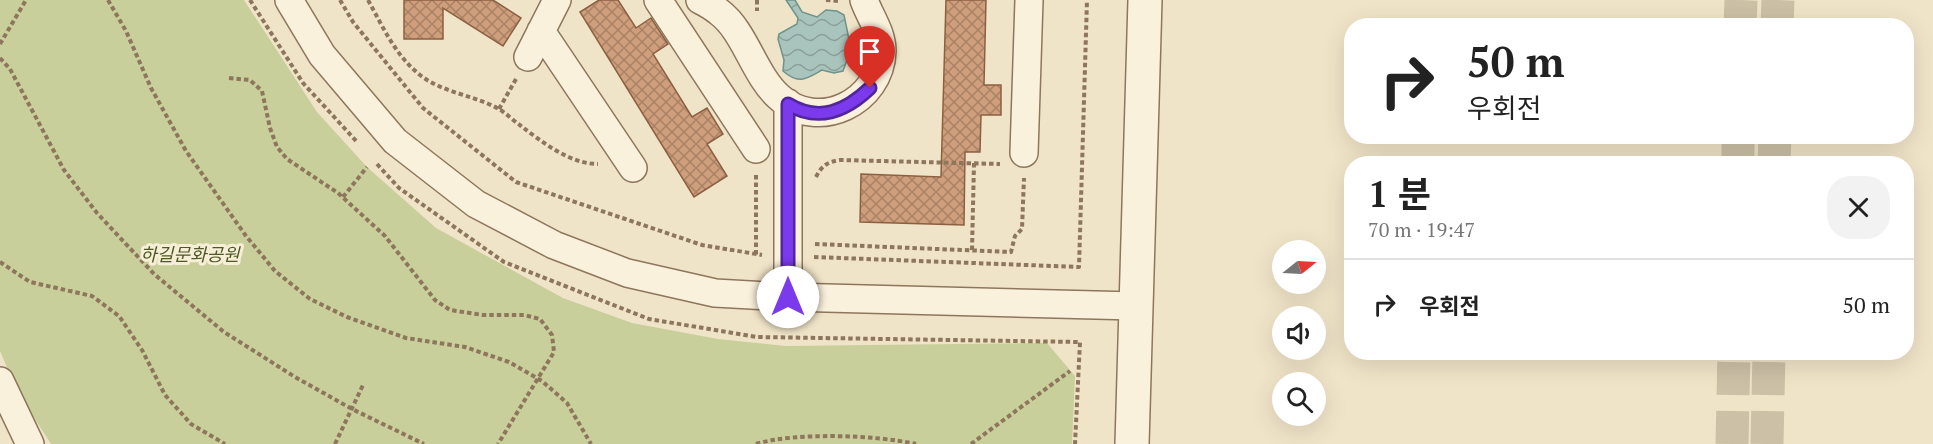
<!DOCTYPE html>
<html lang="ko">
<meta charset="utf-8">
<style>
:root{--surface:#fff;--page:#f2f2f2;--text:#222;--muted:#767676;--line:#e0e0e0}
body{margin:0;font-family:"PT Serif","Noto Sans KR",serif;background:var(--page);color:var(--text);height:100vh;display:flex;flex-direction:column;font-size:22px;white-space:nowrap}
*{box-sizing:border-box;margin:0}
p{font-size:20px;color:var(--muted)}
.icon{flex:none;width:33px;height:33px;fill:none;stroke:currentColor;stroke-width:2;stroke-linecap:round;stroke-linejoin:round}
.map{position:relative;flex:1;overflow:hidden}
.sheet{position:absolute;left:1344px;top:156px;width:570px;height:204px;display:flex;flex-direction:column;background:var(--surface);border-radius:24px;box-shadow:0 6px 24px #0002}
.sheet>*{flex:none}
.banner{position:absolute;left:1344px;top:18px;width:570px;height:126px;border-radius:24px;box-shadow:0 6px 24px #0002;background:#fff;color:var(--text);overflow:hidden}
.needle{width:39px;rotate:72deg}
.tools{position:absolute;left:1272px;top:240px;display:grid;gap:12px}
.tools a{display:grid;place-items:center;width:54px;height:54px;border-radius:50%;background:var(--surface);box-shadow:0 6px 24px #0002;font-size:30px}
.pin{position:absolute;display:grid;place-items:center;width:51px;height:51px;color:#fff;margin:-62px -26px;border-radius:50% 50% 50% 0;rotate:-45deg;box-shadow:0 0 6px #0007}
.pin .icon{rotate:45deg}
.me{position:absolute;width:66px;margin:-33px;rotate:0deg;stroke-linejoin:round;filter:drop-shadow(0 0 4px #0008)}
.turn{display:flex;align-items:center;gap:21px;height:126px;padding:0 24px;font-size:27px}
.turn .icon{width:78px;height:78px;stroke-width:2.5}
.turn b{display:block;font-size:42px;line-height:51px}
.round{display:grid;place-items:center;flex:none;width:63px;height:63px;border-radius:24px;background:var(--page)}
.summary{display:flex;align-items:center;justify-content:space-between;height:102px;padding:0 24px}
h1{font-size:36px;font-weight:700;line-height:45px}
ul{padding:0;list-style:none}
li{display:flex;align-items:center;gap:18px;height:90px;padding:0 24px;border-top:2px solid var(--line)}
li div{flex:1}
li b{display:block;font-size:22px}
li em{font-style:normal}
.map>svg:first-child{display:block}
</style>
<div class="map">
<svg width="1933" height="444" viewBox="0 0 1933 444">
<defs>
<pattern id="water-waves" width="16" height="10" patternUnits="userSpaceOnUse" patternTransform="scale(1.5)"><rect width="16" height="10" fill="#a9c4bc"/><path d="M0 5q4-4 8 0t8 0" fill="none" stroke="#8ba098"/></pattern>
<pattern id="building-cross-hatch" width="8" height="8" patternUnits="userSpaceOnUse" patternTransform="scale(1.5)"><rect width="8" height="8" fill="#cf9f7d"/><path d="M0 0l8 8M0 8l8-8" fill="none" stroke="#a98266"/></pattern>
</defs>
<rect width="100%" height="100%" fill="#f0e4c8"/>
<path fill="#c9cf9b" d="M0 0H244L317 112 367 167 436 228 563 298 632 323 718 339 786 346 1047 343 1075 376 1072 444H51L18 393 0 351Z"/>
<path fill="url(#water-waves)" stroke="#6f938a" stroke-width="1.5" d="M786 0H795L802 12 817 17 826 10 837 11 844 15 851 49 843 71 834 73 822 70C806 79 799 85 783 71L784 60 778 39 779 34 797 24 798 18Z"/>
<path fill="url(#building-cross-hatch)" stroke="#8d5f41" stroke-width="1.5" d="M404 0H493L521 18 503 46 443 8V39H404Z
M599 0H618L636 28 651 18 668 44 653 54 692 117 707 108 723 134 707 144 727 176 694 197 580 12Z
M946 0H986L984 85H1001V115H981L980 152H965L964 225 860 222 861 174 941 177Z"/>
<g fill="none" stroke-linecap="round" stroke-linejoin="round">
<path stroke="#ccc0a6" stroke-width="33" stroke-dasharray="33 16" stroke-linecap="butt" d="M1740 26 1741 0
M1777 26 1778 0
M1738 164V136
M1774 164 1775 136
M1732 444 1734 352
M1767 444 1769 352"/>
<defs>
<path id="minor" d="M289 0 322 55 395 141 476 204 554 245 627 273 715 293 788 297 1135 306
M658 0 756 149
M700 0C706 3 713 7 719 12 745 31 754 75 779 97 818 133 881 102 882 51 882 32 870 17 864 0
M541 31 633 168
M528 57 557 0
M1024 153 1029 0
M788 297V103
M0 381 30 444"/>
<path id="tertiary" d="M1132 444 1145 0"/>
</defs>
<use href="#minor" stroke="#8d765c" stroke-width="30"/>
<use href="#tertiary" stroke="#8d765c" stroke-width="36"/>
<path stroke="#8d765c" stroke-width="4" stroke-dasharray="4.5 3" stroke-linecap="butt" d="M108 0 126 31 151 88 186 151 246 236 275 271 310 299 347 317 406 338 465 347 509 362 542 381 567 403 591 444
M250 0 303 83 358 143
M340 0 353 22 423 108 516 182 702 245 762 255
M368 0C383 27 395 55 420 75 443 93 474 95 499 109 507 114 514 121 521 126 542 142 570 164 598 164
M757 0V11
M826 0 838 1
M0 44 26 0
M0 58 10 69 64 170 97 213 154 274 224 332 295 377 352 409 424 444
M229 78 250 80 262 91 270 128 277 147 287 159 338 193 385 236 435 300 450 310 483 315H524L540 319 552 335 554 352 498 444
M499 109 516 79
M377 164 399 188 504 262 649 319 757 337 1080 342 1075 444
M756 175V255
M816 177C822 165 828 162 840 160L1000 164
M343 197 367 167
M815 244 1011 252 1015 236 1022 229 1024 178
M972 250 974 163
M814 257 1079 267 1087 0
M0 262 30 282 92 296 119 316 142 350 165 395 191 424 225 444
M335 444 363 385
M756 444C795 432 876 435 916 444
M971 444 1070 371"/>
<use href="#minor" stroke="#faf1dc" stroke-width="27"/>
<use href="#tertiary" stroke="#faf1dc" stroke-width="33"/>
</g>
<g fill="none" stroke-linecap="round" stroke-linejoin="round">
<defs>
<path id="route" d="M788 297V104C819 123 846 111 870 88"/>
</defs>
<use href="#route" stroke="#51269a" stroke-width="15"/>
<use href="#route" stroke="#7c3aed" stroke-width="10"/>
</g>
<g text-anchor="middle" stroke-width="6" stroke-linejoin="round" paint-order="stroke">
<g font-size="18" font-style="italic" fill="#4d5a26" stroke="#f7eed8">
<text x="190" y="261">하길문화공원</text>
</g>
</g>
</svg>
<div class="tools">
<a><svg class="needle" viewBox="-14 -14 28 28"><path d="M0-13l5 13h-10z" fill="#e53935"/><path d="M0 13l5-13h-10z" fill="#767676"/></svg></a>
<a><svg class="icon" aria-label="sound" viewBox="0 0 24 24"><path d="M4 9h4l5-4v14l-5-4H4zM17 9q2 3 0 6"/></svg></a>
<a><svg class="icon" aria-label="search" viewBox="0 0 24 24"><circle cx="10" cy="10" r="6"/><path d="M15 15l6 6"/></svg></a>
</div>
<div class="pin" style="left:870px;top:88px;background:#d93025"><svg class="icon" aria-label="arrive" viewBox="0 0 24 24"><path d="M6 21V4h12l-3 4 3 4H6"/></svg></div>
<svg class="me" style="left:788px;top:297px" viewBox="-20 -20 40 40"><circle r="19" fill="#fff"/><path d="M0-13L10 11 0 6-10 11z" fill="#7c3aed"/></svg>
<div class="banner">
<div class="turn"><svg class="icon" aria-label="right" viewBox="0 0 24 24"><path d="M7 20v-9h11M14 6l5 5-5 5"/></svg><div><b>50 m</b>우회전</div></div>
</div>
<section class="sheet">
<div class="summary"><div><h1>1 분</h1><p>70 m · 19:47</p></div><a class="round"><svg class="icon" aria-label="close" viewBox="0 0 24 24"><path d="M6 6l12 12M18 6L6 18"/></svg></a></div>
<ul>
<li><svg class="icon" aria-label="right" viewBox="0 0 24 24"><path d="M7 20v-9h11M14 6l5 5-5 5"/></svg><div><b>우회전</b></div><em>50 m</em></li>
</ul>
</section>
</div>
